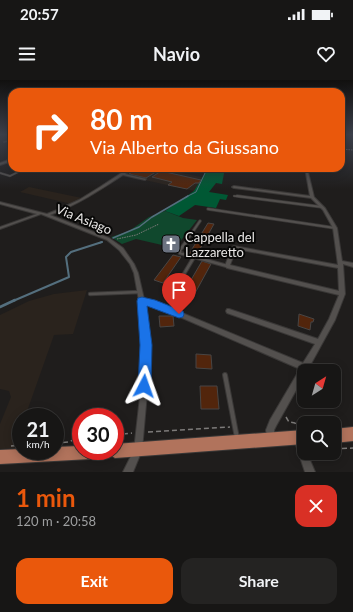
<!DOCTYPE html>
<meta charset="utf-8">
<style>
:root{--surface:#171615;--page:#242322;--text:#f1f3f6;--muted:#9e9fa0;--line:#363534;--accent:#ea580c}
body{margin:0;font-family:Lato,sans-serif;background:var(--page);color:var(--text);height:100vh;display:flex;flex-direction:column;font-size:15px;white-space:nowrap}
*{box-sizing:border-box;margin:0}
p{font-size:13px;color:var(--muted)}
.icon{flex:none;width:22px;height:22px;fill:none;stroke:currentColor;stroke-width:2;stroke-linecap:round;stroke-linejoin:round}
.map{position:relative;height:392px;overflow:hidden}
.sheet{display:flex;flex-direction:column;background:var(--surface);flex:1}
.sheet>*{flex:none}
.hud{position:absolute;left:8px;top:8px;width:337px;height:84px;border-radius:12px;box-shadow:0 2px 10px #0003,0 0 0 1px var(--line);background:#ea580c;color:#fff;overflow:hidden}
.needle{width:26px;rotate:37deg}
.fabs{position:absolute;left:297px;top:284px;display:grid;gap:8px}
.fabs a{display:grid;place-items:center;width:44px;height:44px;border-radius:8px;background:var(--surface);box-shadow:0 2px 10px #0003,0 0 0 1px var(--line);font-size:20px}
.speed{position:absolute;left:12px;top:328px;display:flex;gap:8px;font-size:20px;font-weight:700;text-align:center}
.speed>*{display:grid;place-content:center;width:52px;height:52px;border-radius:50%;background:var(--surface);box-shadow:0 2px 10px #0003,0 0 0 1px var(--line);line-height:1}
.speed small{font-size:10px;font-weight:400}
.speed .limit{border:6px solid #d22;background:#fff;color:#111}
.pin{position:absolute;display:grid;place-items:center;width:34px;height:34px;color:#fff;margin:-41px -17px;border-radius:50% 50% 50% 0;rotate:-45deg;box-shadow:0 0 4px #0007}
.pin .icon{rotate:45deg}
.me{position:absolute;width:44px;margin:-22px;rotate:4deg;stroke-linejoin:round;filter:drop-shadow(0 0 3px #0008)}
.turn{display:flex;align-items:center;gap:14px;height:84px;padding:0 16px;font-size:18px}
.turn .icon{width:52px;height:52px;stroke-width:2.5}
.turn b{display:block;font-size:28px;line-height:34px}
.round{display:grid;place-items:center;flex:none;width:42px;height:42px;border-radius:12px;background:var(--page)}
.headline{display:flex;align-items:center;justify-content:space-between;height:68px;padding:0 16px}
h1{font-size:24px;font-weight:700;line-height:30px;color:var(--accent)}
.cta{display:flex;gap:8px;margin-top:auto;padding:8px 16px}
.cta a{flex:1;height:46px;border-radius:12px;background:var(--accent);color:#fff;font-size:16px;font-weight:700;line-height:46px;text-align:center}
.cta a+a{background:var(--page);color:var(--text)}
.status{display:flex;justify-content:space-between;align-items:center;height:28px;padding:0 20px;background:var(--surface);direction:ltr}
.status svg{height:11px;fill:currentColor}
header{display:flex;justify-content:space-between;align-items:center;height:52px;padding:0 16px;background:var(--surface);font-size:18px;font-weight:700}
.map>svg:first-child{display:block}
</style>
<div class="status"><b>20:57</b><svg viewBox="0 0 49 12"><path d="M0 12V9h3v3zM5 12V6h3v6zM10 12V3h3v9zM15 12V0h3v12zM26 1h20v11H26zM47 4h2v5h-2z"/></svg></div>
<header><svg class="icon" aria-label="menu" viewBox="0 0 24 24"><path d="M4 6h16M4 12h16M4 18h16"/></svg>Navio<svg class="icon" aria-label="heart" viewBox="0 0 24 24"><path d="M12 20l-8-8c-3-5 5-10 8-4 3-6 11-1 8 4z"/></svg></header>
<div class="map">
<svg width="353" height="392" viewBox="0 0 353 392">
<rect width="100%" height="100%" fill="#1f1d1c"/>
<path fill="#2a231d" d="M132 88H157L202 97 194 111 122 95Z
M29 107 82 118 72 124 20 112Z
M87 210 73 254 54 255 25 337H21V349L14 368 0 369V344L11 317 9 311 0 309V235L29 221 54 214Z"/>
<path fill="#10482d" d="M165 131 183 138 197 140 175 168 136 159 122 164 111 157 129 151 149 137Z"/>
<path fill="#005834" d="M215 88H225L222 104 216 103 209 112 228 115 226 120 220 119 216 128 195 125 179 136 165 131 194 111 206 91 215 90Z"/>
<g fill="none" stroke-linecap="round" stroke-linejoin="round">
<path stroke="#546f7e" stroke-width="1" d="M186 117 196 112 206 91 217 90 218 88"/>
<path stroke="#546f7e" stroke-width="1.5" d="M113 158 139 147 152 137 188 116
M99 163 102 162"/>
<path stroke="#546f7e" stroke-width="2" d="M13 221 69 197 66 177 71 172 102 162"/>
<path stroke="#546f7e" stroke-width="2.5" d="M0 227 15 220"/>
</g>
<path fill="#52250c" stroke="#484544" d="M139 88H149L159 90 146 98 129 94Z
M161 91 201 100 199 103H195L187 109 168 105 172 102 152 97Z
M208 143 214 144 196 176 189 174Z
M173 175 181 177 163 203 154 200Z
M202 181 211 184 194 215 184 212Z
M299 234 314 239 313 242H311L310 250 298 246Z
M159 236H173L174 246 160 247Z
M196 274 211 275 212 289 196 288Z
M200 306H217L219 329H201Z"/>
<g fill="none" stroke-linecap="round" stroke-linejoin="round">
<defs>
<path id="lane-far4" d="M4 62 12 60
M12 68V70"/>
<path id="lane-far3" d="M0 93 10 96 26 88
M234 116 245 117"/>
<path id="lane-far2" d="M237 116 322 127
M208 129 335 148
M185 163 200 141"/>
<path id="lane-far1" d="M186 162 180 170V173L227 186
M175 209 194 177
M90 214 139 212"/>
<path id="lane" d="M225 295 237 358"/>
<path id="street" d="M129 88H132L125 94 146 99 145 100 123 95C100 110 77 125 50 135L109 158 123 168 134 184 138 193 144 219 153 221 303 283 315 264 227 233 226 231 227 229H229L318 259 329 239 339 215 227 188 225 186 232 167 234 166 338 185 333 148 323 130 311 118 234 108 232 107 234 106 310 116 305 88H307L314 117 325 128 337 148 342 181 353 183V187L343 184 345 214 335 240 307 291H304V296L276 346 274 350 275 358 274 361 271 362 268 361 267 358 266 350 270 340 300 289 150 224 145 223 149 265V290L142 370 133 392H123L134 370 143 290V265L139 221 134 193 130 184 119 170 107 160 46 136 41 134 0 149V147L37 134 0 124V122L47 134 57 130 79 120 100 107ZM236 169 338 188 339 211 230 185Z
M298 355 301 356 304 364V373H307L315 392H305L294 359 295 356Z"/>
<path id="secondary" d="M11 79H12V81L0 85V83Z"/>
<path id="primary" d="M353 347V361L334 363V349Z
M304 350V364L115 378 112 376 108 378 0 384V370L21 369V371H55V367L81 366V371H115V364Z"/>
</defs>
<use href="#lane-far4" stroke="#3a3837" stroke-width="2"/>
<use href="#lane-far3" stroke="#3a3837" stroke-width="2.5"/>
<use href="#lane-far2" stroke="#3a3837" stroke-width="3.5"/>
<use href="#lane-far1" stroke="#3a3837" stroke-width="4.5"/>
<use href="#lane" stroke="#3a3837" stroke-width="6"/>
<use href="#street" stroke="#3a3837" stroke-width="2"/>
<use href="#secondary" stroke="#3a3837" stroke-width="2"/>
<use href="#primary" stroke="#3a3837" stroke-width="2"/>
<path stroke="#7d7b7a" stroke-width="1" stroke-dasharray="1.5 1" stroke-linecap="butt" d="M341 69 353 70
M117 159 136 155 159 144"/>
<path stroke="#7d7b7a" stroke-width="1.5" stroke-dasharray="5 3" stroke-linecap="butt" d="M286 337 289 342 295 343 297 347
M148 352 230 347
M115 355 132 353
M55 363 68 362 81 357
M11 366 21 365
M334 369 353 368"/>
<use href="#lane-far4" stroke="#53504e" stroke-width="1"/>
<use href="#lane-far3" stroke="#53504e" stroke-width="1.5"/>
<use href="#lane-far2" stroke="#53504e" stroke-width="2"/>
<use href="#lane-far1" stroke="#53504e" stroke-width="2.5"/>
<use href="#lane" stroke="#53504e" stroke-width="4"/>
<use href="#street" fill="#53504e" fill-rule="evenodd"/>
<use href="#secondary" fill="#53504e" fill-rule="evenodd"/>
<use href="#primary" fill="#b1735c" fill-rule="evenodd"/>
</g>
<linearGradient id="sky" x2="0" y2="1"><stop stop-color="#11100f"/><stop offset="0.5" stop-color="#3c404b"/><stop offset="1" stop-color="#3c404b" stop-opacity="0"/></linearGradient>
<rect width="353" height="109" fill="url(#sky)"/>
<path fill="#1a73e8" stroke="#114b97" d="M142 217 155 220 183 231 184 234 183 237 179 238 147 226 152 265 151 306 149 310 144 312 140 310 138 306 140 265 137 221 138 218Z"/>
<defs>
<symbol id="church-square" viewBox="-11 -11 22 22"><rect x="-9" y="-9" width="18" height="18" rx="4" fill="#6b7280" stroke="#080807"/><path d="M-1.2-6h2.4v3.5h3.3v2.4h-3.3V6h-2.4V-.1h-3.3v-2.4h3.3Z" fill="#fff"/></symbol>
</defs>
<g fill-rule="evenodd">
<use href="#church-square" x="160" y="153" width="22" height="22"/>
</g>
<g text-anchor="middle" stroke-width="4" stroke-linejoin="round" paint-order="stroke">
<g font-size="13" fill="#e9e7e6" stroke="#080807">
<text transform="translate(84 139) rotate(22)" y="5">Via Asiago</text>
</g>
<g font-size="13" fill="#e9e7e6" stroke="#080807" text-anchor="start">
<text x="185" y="162">Cappella del<tspan x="185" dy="15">Lazzaretto</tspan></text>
</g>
</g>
</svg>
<div class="fabs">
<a><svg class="needle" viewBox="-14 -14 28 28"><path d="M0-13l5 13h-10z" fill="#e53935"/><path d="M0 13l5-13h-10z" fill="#9e9fa0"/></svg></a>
<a><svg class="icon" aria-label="search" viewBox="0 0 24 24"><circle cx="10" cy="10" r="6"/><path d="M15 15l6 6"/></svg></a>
</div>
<div class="speed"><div>21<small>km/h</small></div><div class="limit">30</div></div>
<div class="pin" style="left:179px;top:234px;background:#d93025"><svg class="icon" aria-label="arrive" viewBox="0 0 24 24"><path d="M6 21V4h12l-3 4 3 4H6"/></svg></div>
<svg class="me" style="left:144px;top:306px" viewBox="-20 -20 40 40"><path d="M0-17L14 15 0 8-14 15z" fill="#1a73e8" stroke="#fff" stroke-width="4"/></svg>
<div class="hud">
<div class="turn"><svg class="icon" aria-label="right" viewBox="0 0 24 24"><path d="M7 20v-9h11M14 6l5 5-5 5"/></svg><div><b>80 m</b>Via Alberto da Giussano</div></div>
</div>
</div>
<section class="sheet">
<div class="headline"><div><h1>1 min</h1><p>120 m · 20:58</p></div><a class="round" style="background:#d93025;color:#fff"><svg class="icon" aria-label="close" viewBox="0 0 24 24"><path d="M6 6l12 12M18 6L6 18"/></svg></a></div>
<div class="cta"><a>Exit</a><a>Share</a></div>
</section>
